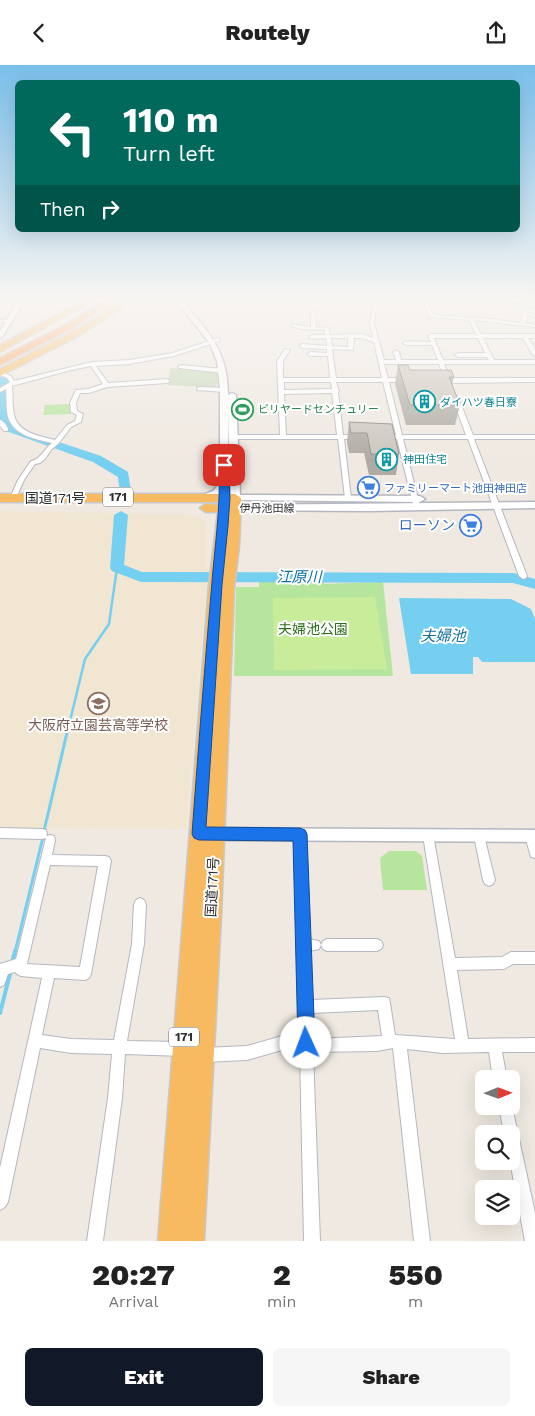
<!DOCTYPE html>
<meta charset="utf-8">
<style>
:root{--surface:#fff;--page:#f6f6f6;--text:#222;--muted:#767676;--accent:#111827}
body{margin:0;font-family:"Work Sans","Noto Sans JP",sans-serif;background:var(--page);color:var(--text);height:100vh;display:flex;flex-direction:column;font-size:19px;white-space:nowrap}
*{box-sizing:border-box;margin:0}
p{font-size:16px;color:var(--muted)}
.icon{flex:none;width:28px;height:28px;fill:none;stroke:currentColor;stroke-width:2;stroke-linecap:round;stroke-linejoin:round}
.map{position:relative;height:1176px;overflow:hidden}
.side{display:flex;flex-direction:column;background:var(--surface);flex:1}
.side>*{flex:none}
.top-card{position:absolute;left:15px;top:15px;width:505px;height:152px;border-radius:8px;box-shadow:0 5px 20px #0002;background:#00695c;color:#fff;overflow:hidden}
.needle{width:32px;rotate:89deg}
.fabs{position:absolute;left:475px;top:1005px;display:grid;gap:10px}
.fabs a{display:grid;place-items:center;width:45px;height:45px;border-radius:8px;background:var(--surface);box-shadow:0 5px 20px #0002;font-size:25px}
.pin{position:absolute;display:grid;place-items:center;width:42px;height:42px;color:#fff;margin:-21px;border-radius:10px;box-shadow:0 2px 8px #0006}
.me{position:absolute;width:55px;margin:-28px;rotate:358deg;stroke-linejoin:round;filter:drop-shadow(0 0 4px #0008)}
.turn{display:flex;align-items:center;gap:18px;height:105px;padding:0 25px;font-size:22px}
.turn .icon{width:65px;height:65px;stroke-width:2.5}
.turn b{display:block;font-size:35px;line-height:42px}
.then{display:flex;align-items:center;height:48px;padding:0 25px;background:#0003;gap:10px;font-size:19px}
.eta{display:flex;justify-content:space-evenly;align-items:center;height:85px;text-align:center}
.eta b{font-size:30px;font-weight:800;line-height:35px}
.primary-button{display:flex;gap:10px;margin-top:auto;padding:10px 25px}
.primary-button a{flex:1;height:58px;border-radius:8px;background:var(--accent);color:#fff;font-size:20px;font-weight:800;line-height:58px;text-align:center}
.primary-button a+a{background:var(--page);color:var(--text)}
header{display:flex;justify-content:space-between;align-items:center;height:65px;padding:0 25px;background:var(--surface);font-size:22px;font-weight:800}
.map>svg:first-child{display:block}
</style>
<header><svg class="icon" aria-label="back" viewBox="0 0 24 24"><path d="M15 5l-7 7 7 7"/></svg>Routely<svg class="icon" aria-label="share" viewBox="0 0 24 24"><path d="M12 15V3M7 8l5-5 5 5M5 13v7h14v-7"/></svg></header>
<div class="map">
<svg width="535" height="1176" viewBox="0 0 535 1176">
<rect width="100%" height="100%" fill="#efe9e1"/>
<path fill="#f0e6d1" d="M0 446 169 449 198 451 207 458V514L186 764 0 763Z"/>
<path fill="#b6e59e" d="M70 339 71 349 43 350 45 340Z
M259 517H324V519L383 517 393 611H234L236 522H259Z
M389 786H416L422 791 427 825H383L380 793Z"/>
<path fill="#c8d9b8" d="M170 303 217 307V319L215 323 168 320Z"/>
<path fill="#c9ec9a" d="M375 532 387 604 274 605 273 533Z"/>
<path fill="#75cff0" d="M399 533 511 534 531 544 535 554V597H482L478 592H473V609H411Z"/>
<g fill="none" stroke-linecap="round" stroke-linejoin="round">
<path stroke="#75cff0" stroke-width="1" d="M497 233 535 244
M1 327 5 326"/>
<path stroke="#75cff0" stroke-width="2.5" d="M69 660 85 594 109 559 117 503"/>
<path stroke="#75cff0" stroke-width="3" d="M44 766 69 659
M15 887 43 772"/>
<path stroke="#75cff0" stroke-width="4" d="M12 898 15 886
M0 948 11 905"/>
<path fill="#75cff0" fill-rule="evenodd" d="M0 309 11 317V356L14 362 101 391 128 407 131 426 130 429H120L118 412 93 397 6 366 0 357Z
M121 446 128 450 124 500 142 507 513 508 535 514V524L513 518 141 517 112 506 110 503 114 450Z"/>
<defs>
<path id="minor" d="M374 233H378L374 258 384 295H396L393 287 396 285 399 287 401 295H438L432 280H406L403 278 406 276 431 277 428 271 431 269H476L469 255 430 252 424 239H428L434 250 491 254 520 258 524 247 535 249V252L528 250 525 258 535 260V262L474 255 481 269H535V273H528L535 284V291L532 289 523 273H483L494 295H535V299H444L450 313H535V317L448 318 440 315 444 313 439 299H384L388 313H407L410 315 407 317H389L402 370H466L452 332 455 330 458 332 473 370H535V374H474L527 511 526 513 523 514 519 511 468 374H403L420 442 418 443H414L397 374H383L380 372 383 370H396L383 317H336L339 326 338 327 343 370H360L363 372 360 374H344L351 433 350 434H346L345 433 338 374H233L230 372 233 370H280L277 296 285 284 290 285 283 296V313H330L328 291H310L307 289 310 287 327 288V284L302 283 299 281 302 279 327 281 326 273 312 274 309 272 312 270H325V265L301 264 291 261V259L311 262V248L313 247 315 248 316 262 329 263 330 270 363 269 373 273 370 258ZM331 273H348V282L332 281ZM354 273H362L374 277 382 313H336L332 284 353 285ZM434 273H478L485 288H458L455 290 458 292H487L489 295H443ZM284 317H331L332 324 284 325ZM332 328 337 370H286L284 329Z
M500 233H507L535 240V242Z
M0 255H10L12 256 10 257H0Z
M218 273 220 274V276L174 291 129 299 96 301 108 318 167 314 170 316 167 318 107 322 89 328H80L76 338 77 346 83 349 81 357 71 362 59 378 51 385 45 394 40 398 35 399 24 415 16 433 15 434H11L10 433 18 415 31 396C41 394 44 384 52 378 36 374 14 371 8 352 6 344 7 333 6 324L0 327V323L10 317 7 313 0 310V306L11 311 14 316 92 297 129 295 173 288ZM91 301 103 319 88 324 76 325 70 338 71 347 77 350 75 356 67 360 55 375C40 371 17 368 14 349 12 340 13 330 12 321L71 305Z
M181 300 223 304 226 306 223 308 179 303 178 302Z
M199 322 224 323 227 325 224 327 197 325V323Z
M0 355C4 356 9 363 8 366H4L0 361Z
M0 763 42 764 46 765 47 769 46 771 50 770 54 771 55 775 52 790 105 791 109 792 111 796 91 909 89 913 85 915 54 913 42 970 71 974 114 975 132 879 134 839 136 835 140 833 144 835 146 839 144 879 127 976 183 977 188 979 190 984 188 989 183 991 125 989 122 1033 103 1176H87L108 1033 112 989 71 988 40 983 8 1137 5 1142 0 1145V1103L42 913 21 911 17 909 15 907 8 909 4 920 0 922V899L16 894 46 773 42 774 0 773ZM50 800 98 801 80 902 27 899Z
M300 764 304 765 305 769 309 874 319 876 321 880 323 876 327 874H377L381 876 383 880 381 884 377 886H327L323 884 321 880 319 884 310 886 311 935 384 932 389 933 390 938 395 970 455 974 423 770 424 766 428 765 432 766 433 770 455 893 502 892 511 887H535V899H513L504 904 457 905 468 974 535 973V987H502L507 1014H493L489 987 443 988 407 984 430 1176H414L393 983 377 986 313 987 320 1176H304L300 986 282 985 247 995 204 997 199 995 197 990 199 985 204 983 247 981 282 971 299 973 295 769 296 765ZM378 945 382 971 313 974 312 948Z
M479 766 483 767 495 815 493 819 489 821 485 819 483 815 474 771 475 767Z
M530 766 534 767 535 770V793L531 792 525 771 526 767Z
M511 1037 535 1148V1176H525L510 1096H511V1069H504L499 1041H511Z"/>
<path id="tertiary" d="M20 233H26L3 271 0 273V266Z
M224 416 228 419 219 430 200 436 196 433 213 426 221 417Z
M211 763 535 765V777L211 775 206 774 204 769 206 764Z"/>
<path id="secondary" d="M174 233H180C207 266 228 284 228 330L232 328 236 330 240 430 420 431 425 434 420 437 231 435 228 347 229 440 535 437V443L369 446 220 445V325L217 296 209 277Z"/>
<path id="trunk" d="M88 233H98L0 287V280Z
M126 233H135L82 269 0 311V304L76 265Z
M0 429H235L241 433 239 481 234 523 221 851 204 1176H158L209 520 218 447H206L200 443 206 439 229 441V437H0Z"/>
<path id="motorway" d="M109 233H119L73 263 0 300V293L67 259Z"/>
</defs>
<use href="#minor" stroke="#b4b7c1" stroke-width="2"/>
<use href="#tertiary" stroke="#b4b7c1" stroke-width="3"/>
<use href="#secondary" stroke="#b4b7c1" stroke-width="3"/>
<use href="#trunk" stroke="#c9c9c9" stroke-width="3"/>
<use href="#motorway" stroke="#c9c9c9" stroke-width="3"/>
<use href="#minor" fill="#fff" fill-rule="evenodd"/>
<use href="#tertiary" fill="#fff" fill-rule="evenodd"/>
<use href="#secondary" fill="#fff" fill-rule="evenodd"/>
<use href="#trunk" fill="#f8ba60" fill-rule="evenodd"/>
<use href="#motorway" fill="#ffa35c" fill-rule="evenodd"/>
</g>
<path fill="#afaba4" d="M398 300 410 305 454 312 452 320 460 340 455 360H406L395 319Z
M349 357 392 359 399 389 396 410H369L364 388H349L347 377Z"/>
<path fill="#cbc7bf" stroke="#8e8b86" d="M398 300H408L410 305H451L454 312H449L460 340H410Z
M349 357 392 359 399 389H371L367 368H351Z"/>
<linearGradient id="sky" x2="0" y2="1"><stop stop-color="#7abfeb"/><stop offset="0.59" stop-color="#f8f5f2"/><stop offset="1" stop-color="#f8f5f2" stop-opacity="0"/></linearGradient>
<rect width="535" height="397" fill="url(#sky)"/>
<path fill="#1a73e8" stroke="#114b97" d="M224 397 228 400 230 433 228 461 222 520 206 762 300 763 305 765 307 769 315 978 313 985 306 987 300 985 298 978 293 776 199 775 194 773 192 769C198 689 204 609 211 529 214 486 221 444 219 400Z"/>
<defs>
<symbol id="building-ring" viewBox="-11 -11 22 22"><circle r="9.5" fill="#fff" stroke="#0f9aa8" stroke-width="1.5"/><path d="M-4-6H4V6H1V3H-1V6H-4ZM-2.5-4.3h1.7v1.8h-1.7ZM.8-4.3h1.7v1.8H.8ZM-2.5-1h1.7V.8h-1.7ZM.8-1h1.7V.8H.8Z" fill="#0f9aa8"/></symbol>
<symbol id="stadium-ring" viewBox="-11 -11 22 22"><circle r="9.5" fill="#fff" stroke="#2e9e5b" stroke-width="1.5"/><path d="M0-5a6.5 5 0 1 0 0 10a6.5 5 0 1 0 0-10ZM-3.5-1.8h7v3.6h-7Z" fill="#2e9e5b"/></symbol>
<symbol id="supermarket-ring" viewBox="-11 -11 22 22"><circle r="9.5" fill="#fff" stroke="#3f7fe0" stroke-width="1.5"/><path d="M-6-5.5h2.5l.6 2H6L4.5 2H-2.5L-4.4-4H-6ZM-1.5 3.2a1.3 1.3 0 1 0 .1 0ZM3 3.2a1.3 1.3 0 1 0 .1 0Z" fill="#3f7fe0"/></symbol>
<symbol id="school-ring" viewBox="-11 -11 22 22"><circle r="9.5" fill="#fff" stroke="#8d6e63" stroke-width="1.5"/><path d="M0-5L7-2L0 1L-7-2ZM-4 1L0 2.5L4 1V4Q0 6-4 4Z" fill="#8d6e63"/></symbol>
</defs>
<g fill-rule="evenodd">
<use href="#building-ring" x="412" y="324" width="25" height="25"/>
<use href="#stadium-ring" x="230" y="332" width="25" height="25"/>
<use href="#building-ring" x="374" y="382" width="25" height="25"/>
<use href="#supermarket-ring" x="356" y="410" width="25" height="25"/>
<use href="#supermarket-ring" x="458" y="448" width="25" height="25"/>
<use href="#school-ring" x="86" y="626" width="25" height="25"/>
</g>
<g text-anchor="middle" stroke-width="4" stroke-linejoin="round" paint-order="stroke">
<g font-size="11" fill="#0d838f" stroke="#fff" text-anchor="start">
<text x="440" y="341">ダイハツ春日寮</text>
<text x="403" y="398">神田住宅</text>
</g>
<g font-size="11" fill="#27864d" stroke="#fff" text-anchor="start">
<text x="258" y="348">ビリヤードセンチュリー</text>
</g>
<g font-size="11" fill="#366cbe" stroke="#fff" text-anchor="start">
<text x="384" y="427">ファミリーマート池田神田店</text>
</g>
<g font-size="11" fill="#2e2e2e" stroke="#fff">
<text x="267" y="447">伊丹池田線</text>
</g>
<g fill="#fff" stroke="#6d6d6d" stroke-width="1">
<rect x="103" y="422.5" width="30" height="19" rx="4"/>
<rect x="169" y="962.5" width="30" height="19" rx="4"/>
</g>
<g font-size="12" font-weight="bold" fill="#2e2e2e">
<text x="118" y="436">171</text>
<text x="184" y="976">171</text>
</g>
<g font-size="14" fill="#2e2e2e" stroke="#fff">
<text x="55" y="438">国道171号</text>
<text transform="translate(212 822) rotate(-87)" y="5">国道171号</text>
</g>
<g font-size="14" fill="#366cbe" stroke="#fff" text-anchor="end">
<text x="455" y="465">ローソン</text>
</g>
<g font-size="14" fill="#2c6e1b" stroke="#fff">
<text x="313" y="569">夫婦池公園</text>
</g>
<g font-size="14" fill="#785e54" stroke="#fff">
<text x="98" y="665">大阪府立園芸高等学校</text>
</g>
<g font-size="15" font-style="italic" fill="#0d6fa3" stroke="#fff">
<text x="299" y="517">江原川</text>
<text x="443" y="576">夫婦池</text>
</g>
</g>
</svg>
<div class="fabs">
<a><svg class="needle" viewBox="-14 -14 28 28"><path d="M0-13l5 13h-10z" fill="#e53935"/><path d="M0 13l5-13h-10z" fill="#767676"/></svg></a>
<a><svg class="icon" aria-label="search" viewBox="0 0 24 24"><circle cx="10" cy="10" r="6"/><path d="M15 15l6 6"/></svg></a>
<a><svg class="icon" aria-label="layers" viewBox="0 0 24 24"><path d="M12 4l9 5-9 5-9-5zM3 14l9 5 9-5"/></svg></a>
</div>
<div class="pin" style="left:224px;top:400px;background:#d93025"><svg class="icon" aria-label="arrive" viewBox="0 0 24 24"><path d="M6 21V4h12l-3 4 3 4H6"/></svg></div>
<svg class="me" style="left:306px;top:978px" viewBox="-20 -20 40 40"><circle r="19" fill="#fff"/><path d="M0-13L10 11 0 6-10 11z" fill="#1a73e8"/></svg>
<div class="top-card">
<div class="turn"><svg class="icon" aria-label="left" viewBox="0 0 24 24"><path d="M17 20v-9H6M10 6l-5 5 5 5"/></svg><div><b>110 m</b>Turn left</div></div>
<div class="then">Then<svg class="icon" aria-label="right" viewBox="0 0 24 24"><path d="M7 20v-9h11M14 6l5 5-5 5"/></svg></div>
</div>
</div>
<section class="side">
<div class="eta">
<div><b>20:27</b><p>Arrival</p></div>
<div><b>2</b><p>min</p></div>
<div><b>550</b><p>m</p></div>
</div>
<div class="primary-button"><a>Exit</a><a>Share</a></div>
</section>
